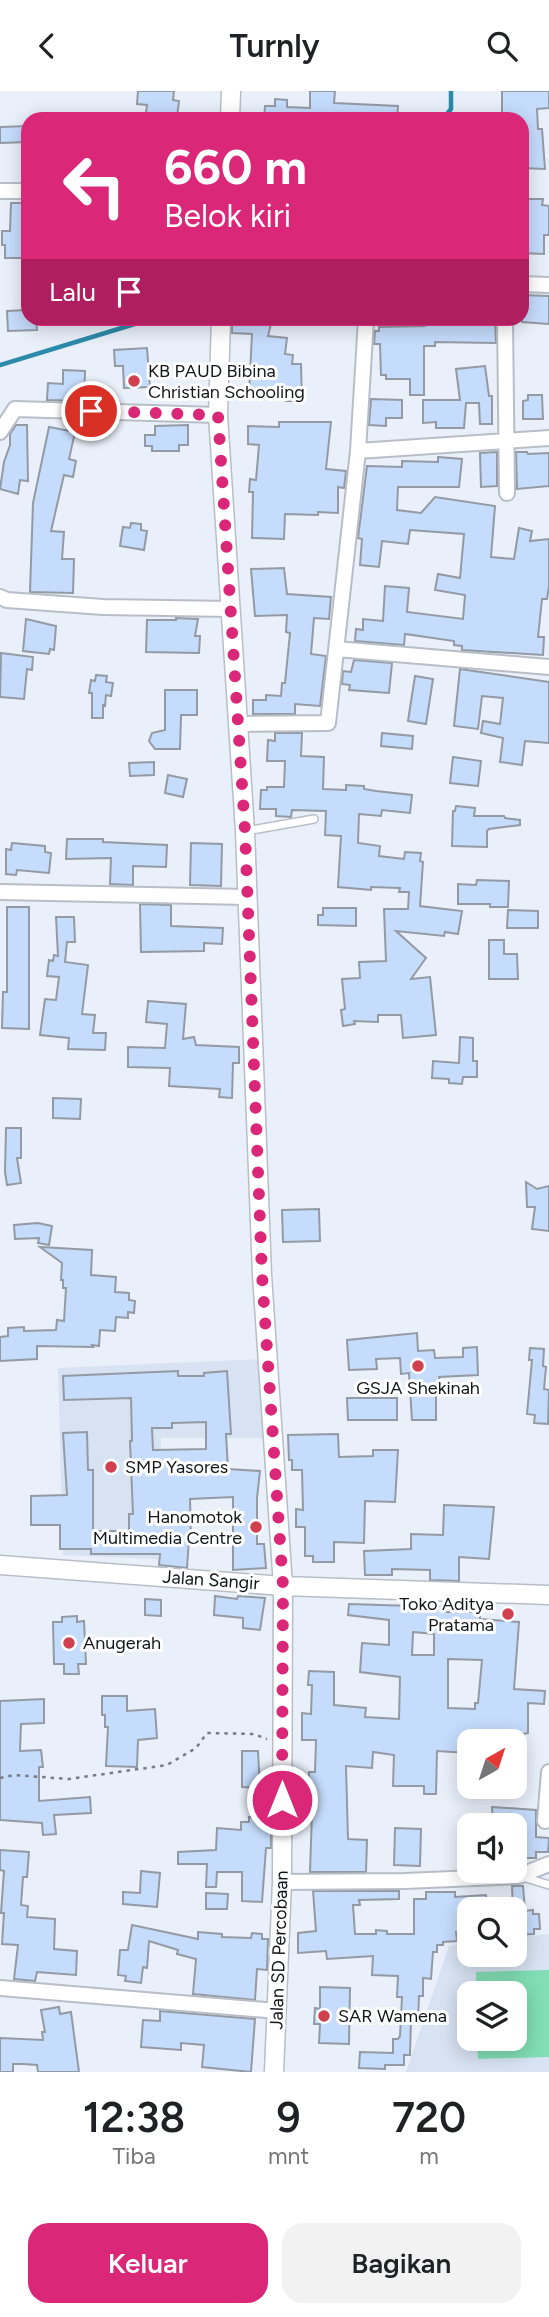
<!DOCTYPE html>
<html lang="id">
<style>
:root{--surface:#fff;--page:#f2f2f2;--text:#202124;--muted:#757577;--accent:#db2777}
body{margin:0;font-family:Figtree,sans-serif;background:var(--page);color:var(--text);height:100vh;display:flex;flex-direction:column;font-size:26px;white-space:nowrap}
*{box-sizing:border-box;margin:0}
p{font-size:23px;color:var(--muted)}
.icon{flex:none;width:38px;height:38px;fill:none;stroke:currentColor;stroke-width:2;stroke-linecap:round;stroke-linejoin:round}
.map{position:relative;height:1981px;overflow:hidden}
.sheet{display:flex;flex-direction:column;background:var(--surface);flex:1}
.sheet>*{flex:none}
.guide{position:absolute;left:21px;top:21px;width:508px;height:214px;border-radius:21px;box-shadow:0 4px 18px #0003;background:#db2777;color:#fff;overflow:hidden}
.needle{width:46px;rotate:39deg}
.fabs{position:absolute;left:457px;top:1638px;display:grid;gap:14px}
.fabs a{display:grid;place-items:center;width:70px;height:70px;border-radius:14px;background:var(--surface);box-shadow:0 4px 18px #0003;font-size:35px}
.pin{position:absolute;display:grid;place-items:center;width:60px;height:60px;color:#fff;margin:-30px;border:4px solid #fff;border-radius:50%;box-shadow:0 2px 7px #0007}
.me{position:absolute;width:77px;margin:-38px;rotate:0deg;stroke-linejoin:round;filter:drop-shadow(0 0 5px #0008)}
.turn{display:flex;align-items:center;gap:24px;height:147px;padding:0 28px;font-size:32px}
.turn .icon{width:91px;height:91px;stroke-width:2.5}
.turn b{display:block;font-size:49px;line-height:60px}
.then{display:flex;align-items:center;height:66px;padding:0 28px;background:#0003;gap:14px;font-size:26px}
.eta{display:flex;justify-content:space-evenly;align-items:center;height:119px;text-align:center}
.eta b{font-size:42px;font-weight:600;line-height:49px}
.primary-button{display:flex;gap:14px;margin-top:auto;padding:14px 28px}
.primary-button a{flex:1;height:80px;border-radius:21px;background:var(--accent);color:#fff;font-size:28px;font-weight:600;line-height:80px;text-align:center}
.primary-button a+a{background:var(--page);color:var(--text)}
header{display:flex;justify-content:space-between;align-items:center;height:91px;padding:0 28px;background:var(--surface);font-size:32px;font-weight:600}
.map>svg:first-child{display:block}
</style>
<header><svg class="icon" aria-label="back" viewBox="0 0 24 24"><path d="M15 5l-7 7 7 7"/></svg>Turnly<svg class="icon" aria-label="search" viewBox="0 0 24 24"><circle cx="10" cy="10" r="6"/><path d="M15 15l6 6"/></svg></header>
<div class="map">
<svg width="549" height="1981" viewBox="0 0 549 1981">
<rect width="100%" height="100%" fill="#e9f0fa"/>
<path fill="#d7e2f2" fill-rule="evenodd" d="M259 1268 265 1347H161L158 1468 63 1464 58 1277Z
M549 1843V1981H406L449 1855 469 1852V1864H514L515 1847ZM469 1902H514V1948H469Z"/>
<path fill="#81deb4" d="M549 1879V1966L478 1968 477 1948H514V1902H476V1881Z"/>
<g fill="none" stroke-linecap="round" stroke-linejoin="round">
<path stroke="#2c8ba9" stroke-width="4.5" d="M443 28 451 18V0
M0 274 138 232 147 228"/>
</g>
<path fill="#c6dcfc" stroke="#939aa3" stroke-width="2" fill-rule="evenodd" d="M138 0H174L173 9 179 10 177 26 146 22 147 14 137 13Z
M310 0H335L334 12 398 15 397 28H264L265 15H275V8L287 9V16L310 17Z
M502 0H549V17L537 18 538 38H542L545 78 522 77V28H502Z
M28 35V51L0 52V36Z
M522 108H543L542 114 549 115V144H544V163L522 162Z
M11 112H28V167H5V154H2V140H10Z
M522 204 549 205V233L522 231Z
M28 219V228H36L37 239 8 240 7 220Z
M232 228H272L268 245 287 247 285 263 293 264 292 273H301L302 310H286V306L249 302 252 243 232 242Z
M425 228 495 229 496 252 435 251V255H424V304H410V288H386V284H381L380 253H374L375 240H379V236L425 235Z
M147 257 150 296 124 297 123 275H115L114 259Z
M485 275 489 305H492V333H480L479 312H466L464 337H436V331L423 332V309H460L456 278Z
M63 279 85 280 84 310 47 309 48 292 63 293Z
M528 304H542L543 328H523V310L528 309Z
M371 308 402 309V327H386V335L369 334Z
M279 331H331L326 378 346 380 344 397 338 396V422L318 421V424L285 423 284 448 252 447 253 401H249L250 388 256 389 259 354 248 353V335L279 336Z
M16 334H27L28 390 20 389 18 403 0 398 4 371 10 354V343Z
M188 334V354H179V360H152V355H145V344H155V335Z
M49 336 75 341 69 368 76 370 73 386 64 384 51 440 64 441 62 468H74L73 502 30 501 33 412Z
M497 361V395L481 396 480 362Z
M516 361H527L528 363 549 362V395L517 398Z
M438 366 462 368 459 396H398L397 419 421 422 435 406 495 415 491 466 514 468 519 437 532 440 530 450 549 448V495L547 508H542L538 546H544L543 564 462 559V555L454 554V550L405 543 404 554 355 550 356 538 363 539V528L383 530 385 495 409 497 407 521 463 528 465 504 435 499 438 483 460 487 464 443 410 439 408 453 382 450 379 476 360 474 362 448 358 447 367 375 402 376V370L438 371Z
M131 432 141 433V439L147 440 144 459 120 455 123 436 130 437Z
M284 477 287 503 331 506 329 528 314 527 311 563 326 565 320 615 295 613V623H253V609H266V604L281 605 282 592H285L290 542 286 541 287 524 255 525 251 478Z
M176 527 198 528 195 545H200L199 562 146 561 147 529H176Z
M26 528 56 535 54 559 50 558 49 563 23 560Z
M1 562 33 566 32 579 27 578 24 608 0 606Z
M354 569 392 572 389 602 349 599 350 594 342 593 343 580 351 581Z
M460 578 549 591V652L525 650 522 674 500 671 503 647 481 642 483 630 500 633 503 607 482 605 478 638 454 635Z
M96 584 107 585 106 591 113 592 111 605 106 604 105 615 103 614V627H92V602H89L91 589 95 590Z
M415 585 433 588 426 633 408 630Z
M165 599H197V624H181L180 658H155L149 650 152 642 165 639Z
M275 642H302L301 665 324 666 323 698 346 699V694L364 695V698L376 700 412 704 410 722 382 719 381 725 359 723 358 752 380 755 379 765 404 768 405 761 421 762 420 770 423 771 420 815 462 820 458 843 445 841 444 845 396 840 426 867 411 888 430 886 436 944 403 947 401 924H378V931L354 930 355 933 343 935 341 919 345 918 342 888 360 887 359 871 386 870 384 818H408L409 801H399L400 797 371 796V799L338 796 341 745 325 744 326 720 292 719 291 726 276 725V718H260L261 699H267V696H284L285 670H267L268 649 275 650Z
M382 642 413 645 412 658 381 655Z
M453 666 481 670 478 695 450 692Z
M154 671V684L130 685 129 672Z
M168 684 187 688 183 706 165 702Z
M456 715 475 717 474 725H504L505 727 520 729V734L489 738 487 740V756L452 755 453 720H455Z
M67 748H103V751L167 754 166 776 133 775V794L110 793 111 767 66 768Z
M12 752 45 755V761L51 762 49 782 17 779 16 784 6 783V758L11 759Z
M191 752 222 753 221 795 190 794Z
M477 789 509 790 508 816H490V813H458V793L476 794Z
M140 813 171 814V835L223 837 222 853 204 852V860L141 861Z
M7 816H29V938L2 937 3 901H7Z
M323 817H356V835L318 834V824H323Z
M508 819 538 820V837H507Z
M56 826H74L75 851H67L65 871 88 874 82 923 95 924 93 942H106L105 959 68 958 69 947 40 944 45 908 56 909 59 886 47 885 49 869 53 870 54 864 58 865Z
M489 849H504V863H517L518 888H489Z
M148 910 186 913 183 948 194 946 196 954 239 956V972H233L232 1007 219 1006 220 998 169 995 170 977 128 976V956L165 957 167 933 146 931Z
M460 946 473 947V970H477V986H463L462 993 449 992V988L432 987 433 970 459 972Z
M53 1007 81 1008 80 1028 53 1027Z
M6 1037H21V1067H17L21 1092 7 1094 5 1081Z
M526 1091 537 1098 549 1095V1140L532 1138 535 1116H527Z
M319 1118 320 1150 283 1151 282 1119Z
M38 1132 52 1135 49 1154 38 1152 39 1147 15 1148 14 1134Z
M40 1156 92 1159 91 1184 116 1186 115 1201 129 1202V1209L135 1210 134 1222 128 1221V1227L116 1226 115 1240 100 1239 99 1255 92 1254 93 1256 37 1255V1268L0 1270V1246L8 1245V1237L24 1236V1240L56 1239 57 1229 64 1230 66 1197H63V1189H61L62 1172Z
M417 1242 418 1260 434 1259 435 1267 463 1266V1257L477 1256 478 1284 439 1286 441 1297 436 1298V1329H412L409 1282 401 1283 400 1267 376 1268 377 1278 349 1279 347 1249Z
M530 1257 544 1258 543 1275 546 1276 544 1298 549 1299 548 1333 534 1332 535 1324 527 1323 532 1269H529Z
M178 1280V1285H204V1282L227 1280 231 1343H226L228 1378 260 1380 257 1407V1453H264L266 1477 233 1479V1406L190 1408 191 1448H189L187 1477 159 1474 160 1463H91V1458H60V1434H31V1405L67 1404 63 1342 87 1341 88 1379H93V1440H129V1423H133L130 1350H132L131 1307 64 1309 63 1285ZM206 1331V1358L153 1359 152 1337H172V1332Z
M347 1307H397V1329H348Z
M338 1343 339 1366 373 1365V1359H398L395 1411 365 1410 364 1452 334 1451V1471H313V1465H305V1436H296V1418L303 1419 302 1379H292V1369H289L288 1344Z
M444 1414 494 1416 489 1468 459 1466V1490L430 1489V1479L392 1478V1484H365L364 1460 411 1458V1443L443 1444Z
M215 1505 237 1508 238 1505 265 1507 260 1539 243 1537V1527L214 1524Z
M145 1508 161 1509V1525L145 1524Z
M349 1513 445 1516 444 1521H480V1528L519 1531 514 1598 545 1600 544 1613 528 1612V1642L523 1643V1650H469V1662L437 1660 436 1703H424V1695H393L394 1664 373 1661 372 1677 346 1675 348 1748 367 1749 366 1781H310L312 1722H303L304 1708H308L309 1681H315L316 1649H302V1622L311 1623 312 1594H308L309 1580 334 1581V1614L366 1617 365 1626 399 1628 400 1586 360 1581 362 1552 389 1554V1529L348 1524ZM413 1541 434 1543V1564H412ZM448 1568 482 1569 478 1612H475V1618L448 1617Z
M77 1525V1531L84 1530 86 1573H78L79 1583H64V1573H54L53 1531H62V1526Z
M102 1605H127V1620L155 1618 157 1647 138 1649 137 1676 106 1675 108 1636H105V1624H102Z
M44 1608V1632L21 1633 20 1660 41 1659 43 1676H39V1710L90 1706 91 1722 54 1724 56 1743 43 1744 42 1732 0 1729V1610Z
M242 1660H258L260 1697 242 1696Z
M492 1716 536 1719V1746L549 1747 548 1761H536V1767H517L516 1734H493Z
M249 1726H266V1732H269V1741H271V1757H266L262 1811 242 1810V1781H217L216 1796H206L207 1773H178V1761L216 1759 217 1737 241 1739V1731H249Z
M395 1737 421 1738 420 1775 394 1774Z
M0 1759 29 1761 27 1786H23L21 1814 28 1815 27 1826 55 1828 54 1858 77 1860 76 1884 37 1881 35 1890 14 1888 18 1854 2 1853 4 1822H1L4 1780 0 1779Z
M141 1780 160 1782 157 1816 123 1813V1801L140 1802Z
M512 1795H523L525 1820 533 1819V1823H539L540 1838H534V1843L514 1844Z
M313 1800H399V1808L359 1809 360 1814H353L355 1843H376V1839L387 1840V1843H414V1808H426V1801H455V1806L486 1804 487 1818H467L468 1841H456L457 1850 443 1851V1854H437V1861H433L431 1888 423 1887V1905H419L418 1930 411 1929 410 1964H404V1974H385V1978L359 1977 360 1961 393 1962V1948H398L400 1945 402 1906H397L398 1885 372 1884 373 1865 327 1868 326 1860 298 1862V1842L316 1840Z
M206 1802 228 1803 227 1818H206Z
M132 1834 198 1848V1841L222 1843V1846L251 1847 252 1842 262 1843V1848H268L267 1879 257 1878 255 1909 193 1903 196 1868 177 1863 178 1859 149 1850 147 1877 143 1876 141 1892 125 1890 126 1885 118 1884 120 1859H128Z
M320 1896 350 1897 349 1953 319 1952 320 1933H314L315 1917 320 1918Z
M59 1916 60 1923 71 1921 79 1981H38L37 1974 23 1973H13V1981H0V1947L43 1949 42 1941H45L41 1919Z
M160 1920 255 1928 251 1981 202 1976 204 1954 181 1952V1959L141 1956 143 1929 160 1930Z"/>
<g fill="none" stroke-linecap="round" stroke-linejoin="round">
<defs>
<path id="service" d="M246 740 314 728
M523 1786 549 1794"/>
<path id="minor" d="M0 100H28
M522 193 549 194
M505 228 507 402
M0 341 15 318 218 324
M358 360 549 347
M0 506 7 509 103 516 231 518
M336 558 549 576
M239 633 328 632 358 360 366 228
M0 801 248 806
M545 1730 549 1681
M282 1791 405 1790 519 1785 549 1773
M0 1897 277 1920"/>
<path id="tertiary" d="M230 28 231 0
M221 228 218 324 245 740 262 1184 283 1495 282 1791 274 1981
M0 1474 283 1495 549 1504"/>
</defs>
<use href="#service" stroke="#b8bec8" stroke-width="10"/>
<use href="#minor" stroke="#b8bec8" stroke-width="18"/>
<use href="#tertiary" stroke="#b8bec8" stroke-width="21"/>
<path stroke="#787d84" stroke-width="2.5" stroke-dasharray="3.5 5" stroke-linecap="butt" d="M0 1687 14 1684 69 1688 167 1674 196 1657 207 1642 254 1643 267 1648"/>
<use href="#service" stroke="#fff" stroke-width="7"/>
<use href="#minor" stroke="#fff" stroke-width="14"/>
<use href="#tertiary" stroke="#fff" stroke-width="18"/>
</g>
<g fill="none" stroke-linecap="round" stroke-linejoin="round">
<path stroke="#db2777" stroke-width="12" stroke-dasharray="0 21.6" d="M91 320 218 324 245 740 262 1184 283 1495 282 1709"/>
</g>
<g fill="#d0404f" stroke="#fff" stroke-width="2.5">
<circle cx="134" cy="290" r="7"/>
<circle cx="418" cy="1275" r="7"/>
<circle cx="111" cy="1376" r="7"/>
<circle cx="256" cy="1436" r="7"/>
<circle cx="508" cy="1523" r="7"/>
<circle cx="69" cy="1552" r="7"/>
<circle cx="324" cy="1925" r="7"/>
</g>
<g text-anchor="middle" stroke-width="6" stroke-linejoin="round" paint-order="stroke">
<g font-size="18" fill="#131519" stroke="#fff" text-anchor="start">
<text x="148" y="286">KB PAUD Bibina<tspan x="148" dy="21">Christian Schooling</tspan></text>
<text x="418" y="1303" text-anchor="middle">GSJA Shekinah</text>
<text x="125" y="1382">SMP Yasores</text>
<text x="242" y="1432" text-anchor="end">Hanomotok<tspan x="242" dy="21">Multimedia Centre</tspan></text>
<text x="494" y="1519" text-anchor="end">Toko Aditya<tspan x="494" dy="21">Pratama</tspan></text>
<text x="83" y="1558">Anugerah</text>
<text x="338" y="1931">SAR Wamena</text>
</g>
<g font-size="18" fill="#131519" stroke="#fff">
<text transform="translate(211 1489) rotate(4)" y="6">Jalan Sangir</text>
<text transform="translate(279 1859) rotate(-88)" y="6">Jalan SD Percobaan</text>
</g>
</g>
</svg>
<div class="fabs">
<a><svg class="needle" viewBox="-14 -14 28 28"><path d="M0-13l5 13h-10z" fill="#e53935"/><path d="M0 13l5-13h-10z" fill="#757577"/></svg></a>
<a><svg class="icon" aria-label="sound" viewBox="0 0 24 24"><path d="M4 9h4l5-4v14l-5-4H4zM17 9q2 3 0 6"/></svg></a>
<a><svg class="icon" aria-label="search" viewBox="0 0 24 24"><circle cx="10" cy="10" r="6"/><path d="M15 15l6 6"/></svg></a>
<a><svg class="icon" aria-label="layers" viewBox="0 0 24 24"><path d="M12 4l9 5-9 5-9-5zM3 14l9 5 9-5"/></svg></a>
</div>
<div class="pin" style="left:91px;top:320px;background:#d93025"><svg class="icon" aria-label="arrive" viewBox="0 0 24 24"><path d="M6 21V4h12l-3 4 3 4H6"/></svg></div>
<svg class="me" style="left:282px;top:1709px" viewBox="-20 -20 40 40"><circle r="17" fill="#db2777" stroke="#fff" stroke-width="3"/><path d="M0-11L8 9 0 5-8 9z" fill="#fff"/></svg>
<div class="guide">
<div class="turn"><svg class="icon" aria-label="left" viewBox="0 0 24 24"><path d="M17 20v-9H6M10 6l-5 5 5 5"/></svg><div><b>660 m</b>Belok kiri</div></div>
<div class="then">Lalu<svg class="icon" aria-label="arrive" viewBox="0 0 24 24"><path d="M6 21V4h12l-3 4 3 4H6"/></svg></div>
</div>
</div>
<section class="sheet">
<div class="eta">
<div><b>12:38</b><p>Tiba</p></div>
<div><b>9</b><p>mnt</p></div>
<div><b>720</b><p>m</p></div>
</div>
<div class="primary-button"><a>Keluar</a><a>Bagikan</a></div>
</section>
